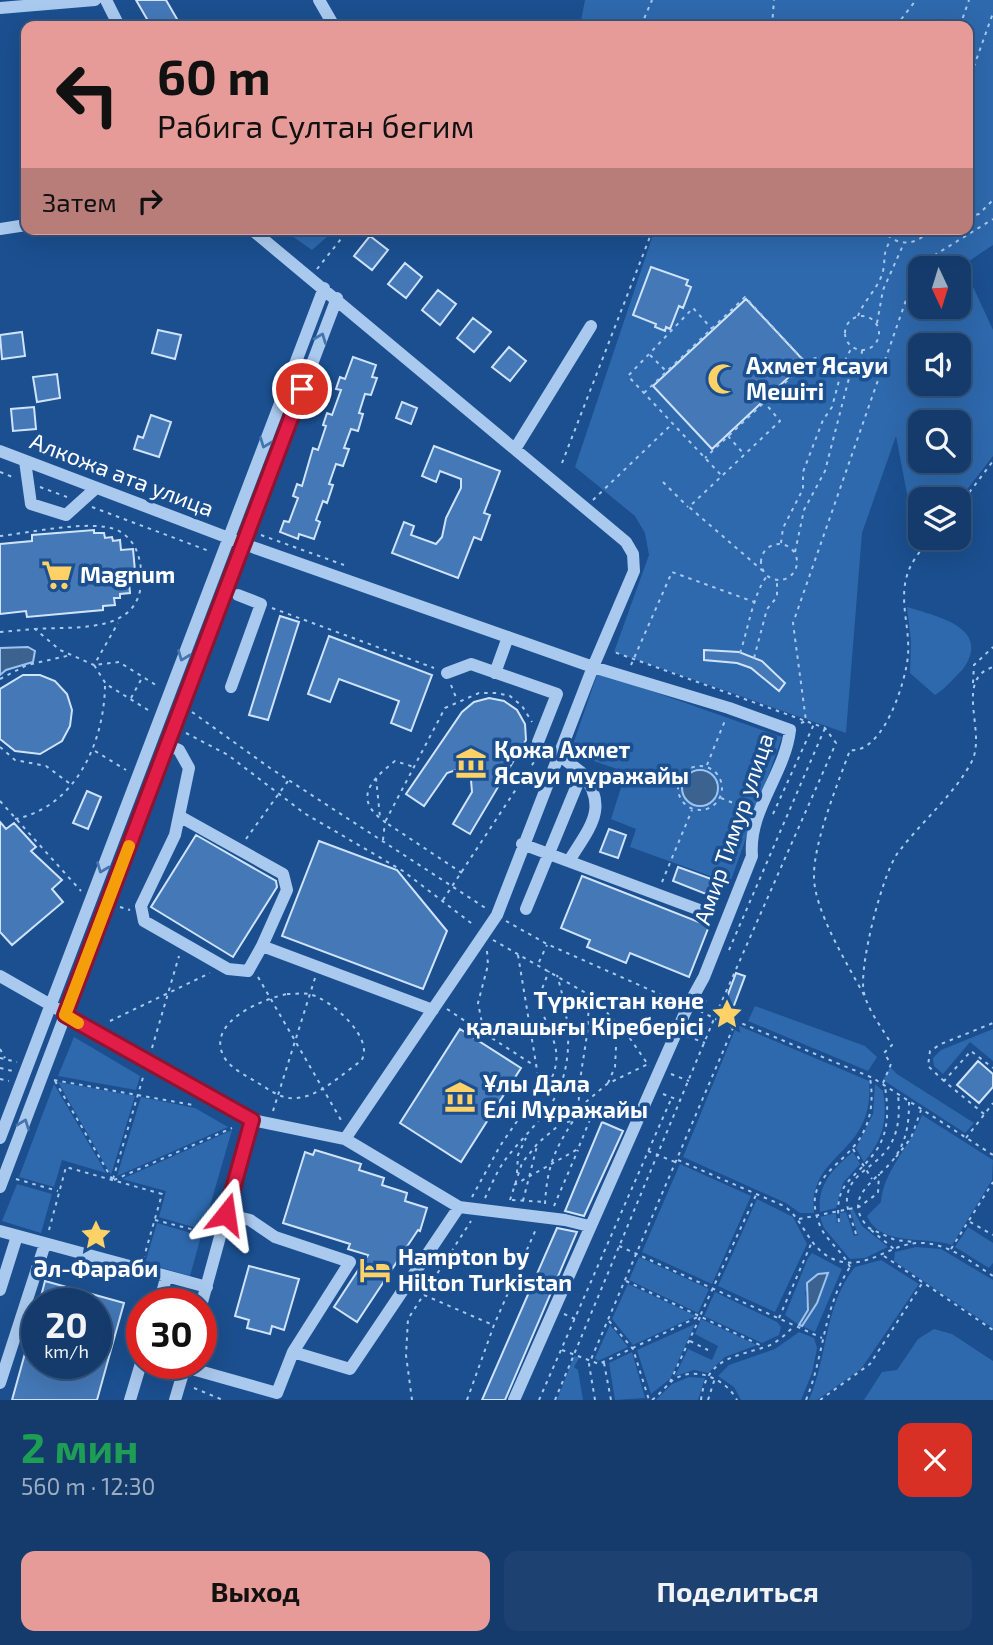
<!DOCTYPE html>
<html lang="ru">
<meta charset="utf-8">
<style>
:root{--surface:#143b6b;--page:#1d4271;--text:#f1f3f6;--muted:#9dadc1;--line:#33557e;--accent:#e69b98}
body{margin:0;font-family:"Exo 2",sans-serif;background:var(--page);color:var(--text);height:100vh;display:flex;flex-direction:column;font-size:26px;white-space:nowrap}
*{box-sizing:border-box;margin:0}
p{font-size:23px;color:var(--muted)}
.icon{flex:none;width:38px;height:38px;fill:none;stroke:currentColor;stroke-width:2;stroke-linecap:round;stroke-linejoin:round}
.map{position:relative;height:1400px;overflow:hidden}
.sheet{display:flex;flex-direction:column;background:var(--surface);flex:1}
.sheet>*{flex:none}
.guide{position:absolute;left:21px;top:21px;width:952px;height:214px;border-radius:14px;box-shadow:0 7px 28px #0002,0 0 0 2px var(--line);background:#e69b98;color:#111;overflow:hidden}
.needle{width:46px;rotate:176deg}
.controls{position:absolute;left:908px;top:256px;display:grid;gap:14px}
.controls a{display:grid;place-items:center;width:63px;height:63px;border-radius:14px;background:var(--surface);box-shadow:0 7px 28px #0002,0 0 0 2px var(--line);font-size:35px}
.speed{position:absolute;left:21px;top:1288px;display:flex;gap:14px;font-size:35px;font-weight:700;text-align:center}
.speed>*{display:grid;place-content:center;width:91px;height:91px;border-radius:50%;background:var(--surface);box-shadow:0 7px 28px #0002,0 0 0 2px var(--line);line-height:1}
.speed small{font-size:18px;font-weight:400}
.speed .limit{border:10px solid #d22;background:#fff;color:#111}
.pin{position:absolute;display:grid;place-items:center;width:60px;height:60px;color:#fff;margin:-30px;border:4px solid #fff;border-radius:50%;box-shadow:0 2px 7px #0007}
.me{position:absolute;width:77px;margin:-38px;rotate:15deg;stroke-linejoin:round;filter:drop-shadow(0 0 5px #0008)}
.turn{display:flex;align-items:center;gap:24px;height:147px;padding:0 21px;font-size:32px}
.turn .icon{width:91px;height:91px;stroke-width:2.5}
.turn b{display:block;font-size:49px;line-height:60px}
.then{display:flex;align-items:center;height:66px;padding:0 21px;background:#0003;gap:14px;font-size:26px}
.round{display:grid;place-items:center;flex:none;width:74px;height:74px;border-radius:14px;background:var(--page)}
.headline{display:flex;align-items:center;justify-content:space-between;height:119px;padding:0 21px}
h1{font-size:42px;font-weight:700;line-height:52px;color:#1e9e55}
.cta{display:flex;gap:14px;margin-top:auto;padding:14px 21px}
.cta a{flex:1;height:80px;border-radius:14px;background:var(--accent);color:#111;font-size:28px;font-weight:700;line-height:80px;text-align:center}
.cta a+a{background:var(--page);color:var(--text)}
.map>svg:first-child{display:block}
</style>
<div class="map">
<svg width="993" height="1400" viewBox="0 0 993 1400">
<rect width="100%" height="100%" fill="#1b4f8f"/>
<path fill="#2e69ad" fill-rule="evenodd" d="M585 0H993V245L963 265 993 330V456L959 500 920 499V537H927L914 551 916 541 896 436 862 533 846 733 614 652 649 555 645 533 635 516 575 467 655 229H968V26H580ZM920 268H959V306H920ZM920 345H959V383H920ZM920 422H959V460H920Z
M282 229H336L312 250Z
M907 607C935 616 993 627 963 669 954 678 945 689 935 695L910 673 911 641Z
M598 672 782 737 730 883 630 847 636 829 611 819 626 772 570 753Z
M755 1006 865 1046 877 1057 868 1071 748 1021Z
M737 1025 869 1081C875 1156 808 1151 814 1213H800L786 1203 683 1157Z
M993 1029V1061L970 1042 943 1074 934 1066 933 1058 941 1050Z
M74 1037 140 1076 136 1090 58 1076Z
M890 1067 897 1074 974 1123 965 1133 883 1080Z
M58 1082 135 1096 111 1175Z
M54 1084 106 1173 62 1160 54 1187 19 1177Z
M875 1084 883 1091C888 1119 883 1140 864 1162L856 1148 873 1114Z
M141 1097 195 1108 228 1127 117 1176Z
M922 1115 993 1160 992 1180 952 1245C926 1236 880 1247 867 1216L881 1202C883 1171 911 1146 922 1115Z
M232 1130 203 1230 159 1217 166 1191 122 1179Z
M853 1152 860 1164 843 1183 836 1208 820 1212C817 1184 833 1169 853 1152Z
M680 1164 751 1196 712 1284 642 1252Z
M17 1184 52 1194 41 1233 2 1221Z
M757 1199 793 1217 807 1244 775 1312 718 1286Z
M853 1209 862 1226 888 1247 865 1258 850 1259 824 1228 820 1217 836 1213 837 1223 840 1222V1213L846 1212 854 1236 858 1235 850 1210Z
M157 1223 201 1236 190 1276 145 1263Z
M968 1227 993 1243V1263L989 1268 955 1247Z
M916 1247 941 1249 993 1280V1328L894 1261 895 1252Z
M812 1253 842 1269 815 1332 802 1326 817 1303 828 1274 805 1292 808 1310 799 1325 785 1315 808 1258Z
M639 1257 709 1289 698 1313 629 1280Z
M881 1260 919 1284 861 1369 817 1400H809C828 1356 824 1306 855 1267Z
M628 1284 696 1316 633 1345 612 1319Z
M715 1292 777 1322 781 1327 779 1335 762 1343 704 1316Z
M701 1319 757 1345 725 1357 708 1373 694 1370 675 1376 688 1349 712 1360 718 1346 695 1334Z
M695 1324 670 1379 651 1394 637 1350Z
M610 1325 628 1347 598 1361 595 1358Z
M934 1329 952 1334 993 1361V1400H864L882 1372 897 1370 918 1339Z
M799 1332 814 1338 817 1348 812 1373 801 1400H741L734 1387 718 1376 729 1365 775 1349Z
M632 1352 645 1398 615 1400 609 1363Z
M574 1356 579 1358 574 1367 578 1370 583 1400H557Z
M689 1377 705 1378 698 1400H656L672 1384Z"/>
<path fill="#3c6290" stroke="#9cc4f0" stroke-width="2" d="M28 647 35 651 33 662 6 670 0 675V648Z
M682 788a18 18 0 1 1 36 0a18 18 0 1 1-36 0Z
M828 1273 817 1303 802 1326 799 1325 808 1310 807 1283 818 1274Z"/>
<path fill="#4478b7" stroke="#cfe3fa" stroke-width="2" d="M136 0H166L181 26H151Z
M370 236 388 250 372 270 354 256Z
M405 263 422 277 406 298 388 284Z
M651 267 688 280 686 285 691 287 683 308 679 306 670 329 666 327 665 331 655 327 656 324 633 315Z
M438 290 456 304 440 325 422 310Z
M746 299 805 362 712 449 653 386Z
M473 318 491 332 474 352 457 338Z
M158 330 181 335 175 359 152 353Z
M22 332 25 356 2 359 0 335Z
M509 347 526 361 510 381 492 367Z
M353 357 376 365 372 377 377 378 371 395 365 394 359 413 363 414 358 431 351 429 344 448 349 449 343 466 336 464 329 484 333 485 327 503 323 501 316 520 320 522 314 539 299 534 298 539 280 532 284 521 289 522 298 498 293 496 297 484 302 486 313 448 318 450 326 426 323 425 327 413 332 415 341 390 336 389 340 377 345 379Z
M57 374 60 398 37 402 33 377Z
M402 402 417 408 411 424 396 418Z
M34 407 36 429 13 431 11 409Z
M151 415 171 422 159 457 134 449 138 436 143 438Z
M434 446 500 471 484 513 490 515 481 540 474 537 458 578 392 553 404 522 414 526 411 535 436 544 442 537 446 518 461 488V479L440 471 436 482 422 476Z
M94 530V533H104L105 538 112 537 113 541 120 540 121 550 133 549 136 582H129L130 593 120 594V598H114L115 605 103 606V610L27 617 26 611 0 614V544L32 541V535Z
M280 616 299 622 268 720 249 715Z
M329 636 432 675 411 731 391 723 399 701 339 679 330 702 308 694Z
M704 650 739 652 762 661 785 683 779 691 751 668 737 663 704 660Z
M23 675H40L55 681 67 694 72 710 70 726 62 741 40 754 15 751 0 739V689Z
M489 698 504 701 517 710 525 724 526 740 470 834 453 824 472 792 471 780 466 773 456 770 447 773 424 806 406 794 462 712 474 702Z
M87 791 101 797 88 829 73 823Z
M0 822 6 829 14 823 36 847 31 851 62 880 52 889 63 902 12 945 0 932Z
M609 829 626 835 618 858 600 852Z
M196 835 276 881 277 887 233 957 151 907Z
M319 841 397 870 447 931 423 989 282 936Z
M678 867 717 881 711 896 673 881Z
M582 876 709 926 689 977 630 953 626 963 587 947 590 940 561 928Z
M736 973 745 976 730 1016 721 1013Z
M460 1029 521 1068 461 1162 400 1123Z
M978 1061 993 1074V1087L979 1103 957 1085Z
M602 1122 623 1131 584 1216 565 1211Z
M315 1150 361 1164 359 1170 384 1178 382 1185 407 1193 405 1201 427 1208 420 1231 418 1230 357 1322 334 1307 368 1255 348 1249 350 1244 283 1223 305 1152 313 1155Z
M557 1228 577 1232 505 1400H482Z
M249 1266 299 1279 284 1330 272 1326 270 1334 247 1328 249 1320 235 1316Z
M45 1281 124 1303 97 1400H12L34 1321 37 1322V1363H96V1304H39Z"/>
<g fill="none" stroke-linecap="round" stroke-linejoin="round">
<path stroke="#a9c9ee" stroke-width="2" stroke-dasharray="3.5 5" stroke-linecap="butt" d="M641 26 652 0
M772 26 774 0
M896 26 916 0
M960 26 969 0
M968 83 993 13
M968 217 979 214 993 200
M882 229C895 247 917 247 930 229
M923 268 930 258 993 219
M317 269 349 229
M858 316C864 300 879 288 883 271 886 256 882 255 891 239
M845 333a17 17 0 1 1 34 0a17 17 0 1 1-34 0Z
M877 323 883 290 904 243
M713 330 693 308 628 376 721 475
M650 355 667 372
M806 363 815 358 829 363 843 362
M644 393 745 297 806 363 705 458
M728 436 743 453
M562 463 653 229
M0 472 15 478
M663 482 688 507
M40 487 67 497
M593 500 672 424
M959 506 993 461
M92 507 209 551
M261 535 344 565
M0 536C29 533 91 519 117 530 133 538 139 552 141 569 147 635 82 626 35 629
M781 543 783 528 803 489V472L823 420 832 407 844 362 852 347
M761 562a18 18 0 1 1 36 0a18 18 0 1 1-36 0Z
M795 552 804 510 825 471 849 378 861 366 862 350
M763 571 689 507 780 421 765 403
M272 608 434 668
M0 632 35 629 60 650 94 665 118 623
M740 653C748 630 753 594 767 576
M754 658 767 609 777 597V581
M631 665 672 572 757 603
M0 679 27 665 71 655
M973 683 974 665 993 647
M451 685 457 700
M131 698 142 678
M148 710 106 684 94 665 119 662 159 687
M192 712 270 768 487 909
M801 723 806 721 793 623 912 283 920 271
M186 733 228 755 304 813 403 871 475 926
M0 747 15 760 46 766 69 783
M95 751 126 770
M707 765 726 718
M678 788a22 22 0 1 1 44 0a22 22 0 1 1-44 0Z
M376 778 380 817
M721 798 748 809
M0 801 81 891
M773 814 814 724
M15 819C76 807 104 742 105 686
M246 839 288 781
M383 840 385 822C352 799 371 780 395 761L414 767
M462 873 385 822 445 708 479 693H497L510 696 522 706 532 722
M662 882 692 810
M443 900 534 762 536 755
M120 907 130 910
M506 921 547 944 675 1001
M493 940 593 997 629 1037 649 1066
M729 950 825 728
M487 951 488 965 478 1003 484 1033 535 1066
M518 955 540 1088 552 1100
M539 962 547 945
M258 977 341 1120
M287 994C294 994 303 993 309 994 331 999 376 1039 361 1061 342 1074 320 1096 297 1098 282 1100 270 1090 258 1083 246 1075 232 1070 224 1057 205 1022 263 999 287 994Z
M864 995C848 965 813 909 814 875 814 841 838 783 850 750 883 754 906 682 908 655 910 629 900 604 906 579 910 562 921 550 932 537
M447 1009 483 1033
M700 1011 733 1028
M701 1011 706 1000
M110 1021 210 973
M687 1036 705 1043
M152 1048 179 956
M0 1049 5 1058
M0 1058 17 1062
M0 1068 13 1071
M671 1074 689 1081
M0 1079 9 1081
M54 1080 193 1105
M55 1081 112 1179
M944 1081 928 1066 930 1051 941 1044 993 1023
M608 1083 615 1067 617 1027
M883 1083 891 1064 884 1053 892 1045C883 1029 868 1011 864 993 858 968 882 876 897 854 920 823 953 796 971 763 988 733 953 680 993 667
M544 1092C570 1052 549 1038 538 999L549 971
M663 1094 681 1101
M909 1102C909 1122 907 1139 896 1156 881 1179 838 1196 869 1228L895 1240 914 1242
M579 1109C577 1070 593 1032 587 994
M273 1111 315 978
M984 1114 944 1081 971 1051 993 1068
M567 1122 629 1107
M966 1138 993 1103
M853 1149 872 1179
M648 1151 675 1162
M896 1157 911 1138 921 1110
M678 1160 784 1206C805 1221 808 1248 833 1259 866 1273 890 1242 921 1243 948 1243 971 1262 993 1276
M517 1173 518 1155 526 1138
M16 1179 58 1191
M113 1179 144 1074
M114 1180 232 1128
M514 1185 578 1149 591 1117
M472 1197 500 1146 539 1089
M485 1198C491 1186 497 1171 505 1160 520 1140 540 1122 553 1101 576 1061 569 1016 557 975
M510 1200 522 1163 538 1143 607 1084 648 1064
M512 1200 544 1202
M523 1201 537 1146
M545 1204C547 1167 554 1151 573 1121
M554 1206 578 1150
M799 1219 859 1207 878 1193 879 1174
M155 1220 207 1233
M839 1222C834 1184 852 1181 872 1156 889 1136 889 1112 885 1087
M970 1222 993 1235
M49 1230 66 1167 162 1194 144 1257
M871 1230 894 1249
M856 1234C853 1222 846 1211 847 1197 852 1160 906 1169 898 1095
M619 1246 822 1338
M951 1249 993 1182
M884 1256 993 1330
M850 1267C843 1252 828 1242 821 1228 801 1183 833 1172 855 1145 871 1125 874 1102 870 1078
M626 1281 764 1347
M424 1295 493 1325
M564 1314 575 1319
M779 1318 811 1244
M609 1321 633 1349 649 1400
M690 1341 708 1350
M562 1350 599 1364 700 1316 756 1195
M604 1363 611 1400
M670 1382 700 1317
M194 1388 223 1400
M412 1400 406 1355 408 1319 471 1221
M467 1400 494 1325 536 1229
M539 1400 672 1097
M555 1400 714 1019 836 743 825 728 614 652
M595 1400 589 1364 736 1021 873 1078 993 1155
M652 1400C660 1394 666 1386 673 1380 695 1365 726 1379 737 1400
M701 1400C706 1357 736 1357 768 1346 778 1342 786 1334 794 1326
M708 1400 715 1378
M806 1400C825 1354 822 1310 850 1267
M820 1400 870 1364 923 1282"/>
<path stroke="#a9c9ee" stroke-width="12" d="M106 0 119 26
M319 0 334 26
M0 8 95 0
M0 229 26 225
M251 229 626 542 633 554 634 571 593 667 729 708 790 730C785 774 748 810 752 856L704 977 688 1006 514 1400
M515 449 591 326
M0 451 255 548 593 667 497 915 345 1139
M25 461 31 504 66 515 96 488
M447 673 471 664 557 694 538 742
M495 673 508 637
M231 687 261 604 238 595
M167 745 179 750 189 768 175 835 141 906 144 921 228 969 248 971 262 946 433 1010
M179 816 283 874 287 890 262 946
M522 844 705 912
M569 861C589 828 610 808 582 773
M526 909 582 773 559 755
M0 976 252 1120 345 1139 459 1207 350 1369 293 1352 277 1393 185 1367
M0 1138 324 288
M0 1187 337 298
M459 1207 565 1220 589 1226
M226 1214 250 1220 275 1237 350 1262 293 1352
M0 1231 207 1287
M0 1290 17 1236
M159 1304 166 1278
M201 1306 252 1120
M0 1383 45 1244
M130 1400 142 1360
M175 1400 186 1363"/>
</g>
<defs><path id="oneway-chevron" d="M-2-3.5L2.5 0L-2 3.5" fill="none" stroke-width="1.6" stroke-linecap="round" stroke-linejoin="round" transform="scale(1.75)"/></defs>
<g stroke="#4674ac">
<use href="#oneway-chevron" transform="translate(321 338) rotate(-69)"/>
<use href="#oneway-chevron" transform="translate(265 443) rotate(111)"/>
<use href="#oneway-chevron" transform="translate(183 656) rotate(111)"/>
<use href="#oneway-chevron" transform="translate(102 868) rotate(111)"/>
<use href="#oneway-chevron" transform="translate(24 1124) rotate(-69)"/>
</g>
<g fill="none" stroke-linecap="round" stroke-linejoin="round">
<defs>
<path id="route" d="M226 1214 252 1120 65 1015 302 389"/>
</defs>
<use href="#route" stroke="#92132f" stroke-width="18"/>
<use href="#route" stroke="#e11d48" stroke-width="12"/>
<path stroke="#f59e0b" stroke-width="12" d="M78 1023 65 1015 129 846"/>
</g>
<defs>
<symbol id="mosque-bare" viewBox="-9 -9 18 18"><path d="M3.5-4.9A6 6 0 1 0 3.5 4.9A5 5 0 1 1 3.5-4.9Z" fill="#ffd166" stroke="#1b4f8f" stroke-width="2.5" paint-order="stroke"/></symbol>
<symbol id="supermarket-bare" viewBox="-9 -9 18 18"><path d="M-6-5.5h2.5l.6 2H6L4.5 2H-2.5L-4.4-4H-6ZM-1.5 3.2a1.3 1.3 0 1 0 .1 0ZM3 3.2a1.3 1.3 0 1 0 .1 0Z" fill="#ffd166" stroke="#1b4f8f" stroke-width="2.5" paint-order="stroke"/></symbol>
<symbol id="museum-bare" viewBox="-9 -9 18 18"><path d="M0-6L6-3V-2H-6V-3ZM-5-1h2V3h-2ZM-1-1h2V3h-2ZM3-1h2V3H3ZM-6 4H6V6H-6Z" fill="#ffd166" stroke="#1b4f8f" stroke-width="2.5" paint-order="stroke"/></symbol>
<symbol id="sight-bare" viewBox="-9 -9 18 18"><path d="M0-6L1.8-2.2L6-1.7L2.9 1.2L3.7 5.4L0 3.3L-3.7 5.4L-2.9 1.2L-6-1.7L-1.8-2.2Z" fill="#ffd166" stroke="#1b4f8f" stroke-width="2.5" paint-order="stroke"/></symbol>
<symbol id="hotel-bare" viewBox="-9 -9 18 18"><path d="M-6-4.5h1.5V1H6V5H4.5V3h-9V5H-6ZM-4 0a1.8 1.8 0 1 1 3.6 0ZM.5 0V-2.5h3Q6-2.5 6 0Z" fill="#ffd166" stroke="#1b4f8f" stroke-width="2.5" paint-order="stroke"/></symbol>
</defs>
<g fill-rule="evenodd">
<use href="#mosque-bare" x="701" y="357" width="44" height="44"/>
<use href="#supermarket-bare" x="35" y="553" width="44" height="44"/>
<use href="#museum-bare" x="449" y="741" width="44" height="44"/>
<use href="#sight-bare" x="705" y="992" width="44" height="44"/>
<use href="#museum-bare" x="438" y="1075" width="44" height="44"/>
<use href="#sight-bare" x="74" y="1213" width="44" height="44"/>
<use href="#hotel-bare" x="353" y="1248" width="44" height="44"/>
</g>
<g text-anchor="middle" stroke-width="7" stroke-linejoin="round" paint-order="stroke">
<g font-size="23" font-weight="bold" fill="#fff" stroke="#1b4f8f" text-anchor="start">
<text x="746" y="374">Ахмет Ясауи<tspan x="746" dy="26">Мешіті</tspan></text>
<text x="80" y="583">Magnum</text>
<text x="494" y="758">Қожа Ахмет<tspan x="494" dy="26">Ясауи мұражайы</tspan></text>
<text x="704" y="1009" text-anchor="end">Түркістан көне<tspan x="704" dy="26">қалашығы Кіреберісі</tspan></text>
<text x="483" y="1092">Ұлы Дала<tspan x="483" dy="26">Елі Мұражайы</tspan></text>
<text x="398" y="1265">Hampton by<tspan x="398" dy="26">Hilton Turkistan</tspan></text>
<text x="96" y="1277" text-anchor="middle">Әл-Фараби</text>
</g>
<g font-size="23" fill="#fff" stroke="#1b4f8f">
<text transform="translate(122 475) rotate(21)" y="8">Алкожа ата улица</text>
<text transform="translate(734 829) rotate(-71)" y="8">Амир Тимур улица</text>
</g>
</g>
</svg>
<div class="controls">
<a><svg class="needle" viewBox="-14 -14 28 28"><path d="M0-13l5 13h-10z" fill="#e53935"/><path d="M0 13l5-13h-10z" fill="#9dadc1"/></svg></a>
<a><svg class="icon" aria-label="sound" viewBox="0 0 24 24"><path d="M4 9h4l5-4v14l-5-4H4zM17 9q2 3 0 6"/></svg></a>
<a><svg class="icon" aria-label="search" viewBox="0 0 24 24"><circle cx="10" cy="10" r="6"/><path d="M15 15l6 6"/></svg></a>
<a><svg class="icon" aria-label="layers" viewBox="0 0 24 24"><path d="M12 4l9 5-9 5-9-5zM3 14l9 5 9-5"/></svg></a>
</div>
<div class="speed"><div>20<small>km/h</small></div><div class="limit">30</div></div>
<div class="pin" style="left:302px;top:389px;background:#d93025"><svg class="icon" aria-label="arrive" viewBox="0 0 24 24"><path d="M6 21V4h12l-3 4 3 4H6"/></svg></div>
<svg class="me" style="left:226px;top:1214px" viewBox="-20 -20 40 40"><path d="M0-17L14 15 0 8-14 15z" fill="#e11d48" stroke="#fff" stroke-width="4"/></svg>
<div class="guide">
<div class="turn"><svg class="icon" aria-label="left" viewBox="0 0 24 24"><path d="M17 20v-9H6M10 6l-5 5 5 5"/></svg><div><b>60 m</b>Рабига Султан бегим</div></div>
<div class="then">Затем<svg class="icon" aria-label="right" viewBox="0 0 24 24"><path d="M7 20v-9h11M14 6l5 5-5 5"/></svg></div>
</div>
</div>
<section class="sheet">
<div class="headline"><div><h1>2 мин</h1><p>560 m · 12:30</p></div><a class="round" style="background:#d93025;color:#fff"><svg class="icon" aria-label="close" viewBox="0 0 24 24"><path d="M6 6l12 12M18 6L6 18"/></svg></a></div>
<div class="cta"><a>Выход</a><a>Поделиться</a></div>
</section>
